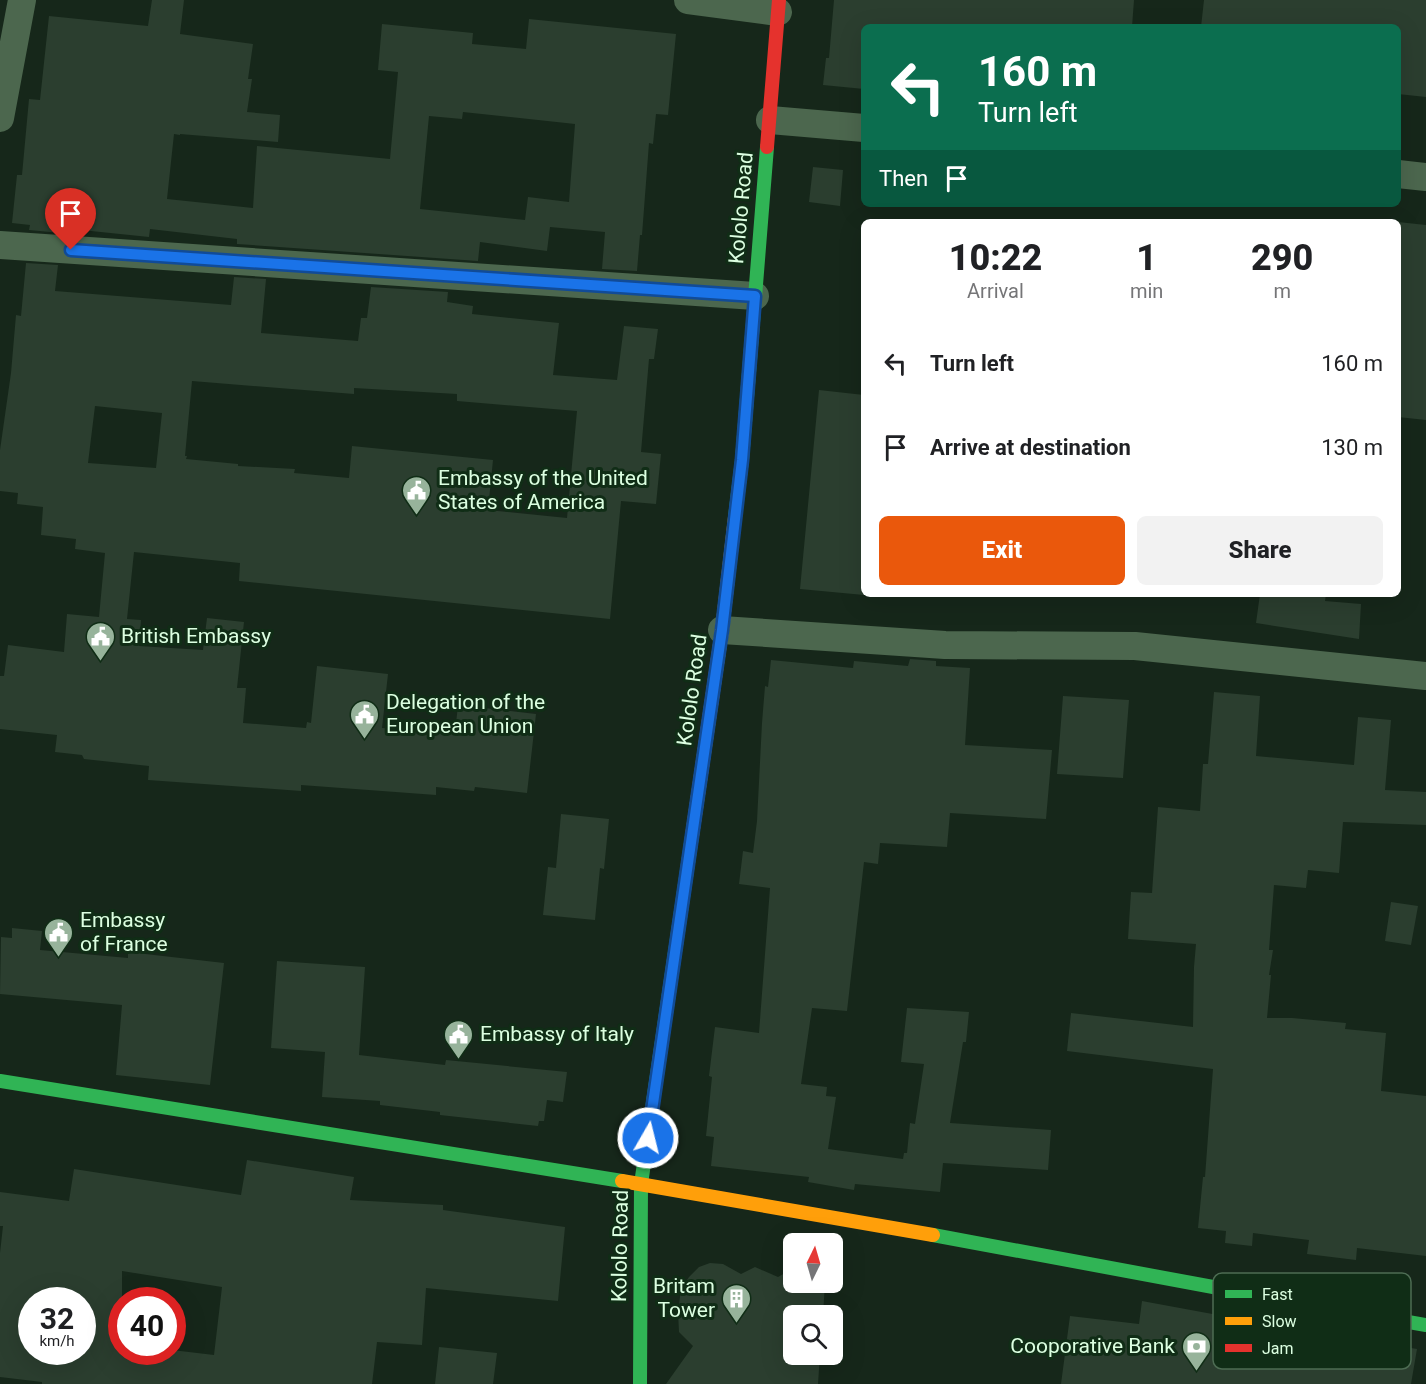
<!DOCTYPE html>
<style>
:root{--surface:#fff;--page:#f2f2f2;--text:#202124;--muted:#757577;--accent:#ea580c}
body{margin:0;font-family:Roboto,sans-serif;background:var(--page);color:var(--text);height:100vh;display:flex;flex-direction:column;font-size:22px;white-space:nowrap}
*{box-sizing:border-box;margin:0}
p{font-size:20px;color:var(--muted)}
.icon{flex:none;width:33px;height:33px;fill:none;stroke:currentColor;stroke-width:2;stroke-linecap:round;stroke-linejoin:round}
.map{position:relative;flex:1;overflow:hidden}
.side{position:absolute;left:861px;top:219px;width:540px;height:378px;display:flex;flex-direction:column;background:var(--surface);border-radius:9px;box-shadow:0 6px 24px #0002}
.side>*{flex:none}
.guide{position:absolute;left:861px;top:24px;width:540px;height:183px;border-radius:9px;box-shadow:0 6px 24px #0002;background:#0b6e4f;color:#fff;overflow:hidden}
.needle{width:39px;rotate:5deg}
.tools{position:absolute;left:783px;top:1233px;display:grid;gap:12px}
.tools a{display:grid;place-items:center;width:60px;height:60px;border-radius:9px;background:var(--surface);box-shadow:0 6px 24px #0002;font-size:30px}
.speed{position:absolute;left:18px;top:1287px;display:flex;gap:12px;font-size:30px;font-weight:700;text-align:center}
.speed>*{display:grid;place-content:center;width:78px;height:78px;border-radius:50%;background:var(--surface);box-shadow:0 6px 24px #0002;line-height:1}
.speed small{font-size:15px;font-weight:400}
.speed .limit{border:9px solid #d22;background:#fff;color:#111}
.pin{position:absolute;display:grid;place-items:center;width:51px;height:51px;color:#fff;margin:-62px -26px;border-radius:50% 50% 50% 0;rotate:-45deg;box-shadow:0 0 6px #0007}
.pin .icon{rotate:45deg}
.me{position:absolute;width:66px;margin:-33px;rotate:8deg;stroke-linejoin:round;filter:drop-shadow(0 0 4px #0008)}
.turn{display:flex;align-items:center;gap:21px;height:126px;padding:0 18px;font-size:27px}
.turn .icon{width:78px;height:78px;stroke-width:2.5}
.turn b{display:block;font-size:42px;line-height:51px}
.then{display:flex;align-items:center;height:57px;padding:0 18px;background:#0003;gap:12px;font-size:22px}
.eta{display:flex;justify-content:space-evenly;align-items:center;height:102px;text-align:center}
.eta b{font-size:36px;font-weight:800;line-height:42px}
.primary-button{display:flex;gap:12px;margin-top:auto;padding:12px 18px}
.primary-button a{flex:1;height:69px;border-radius:9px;background:var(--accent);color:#fff;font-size:24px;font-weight:800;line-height:69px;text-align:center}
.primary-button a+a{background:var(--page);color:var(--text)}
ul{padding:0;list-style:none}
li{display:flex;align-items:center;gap:18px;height:84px;padding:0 18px}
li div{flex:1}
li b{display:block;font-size:22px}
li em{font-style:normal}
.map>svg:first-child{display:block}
</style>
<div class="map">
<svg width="1426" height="1384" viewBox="0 0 1426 1384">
<rect width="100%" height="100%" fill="#16271a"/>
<path fill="#2b3e2f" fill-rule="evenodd" d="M152 0H184L180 34 253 44 248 79H252L247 112 280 115 278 142 180 134V135L174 134 167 199 253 208 257 146 390 159 398 72 378 70 382 24 473 33 472 44 526 49 529 19 676 34 668 115 656 114 653 144 649 143 642 235H640L637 271 602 269 605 232 550 227 547 251 480 242 478 261 237 244V239L150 229 149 237 62 228 61 233 29 230 30 225 12 223 17 175H22L29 99 40 100 49 16 148 26ZM463 112 575 124 569 202 528 197 525 220 420 209 429 116 462 119Z
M834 0H1134L1132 27H864V89L823 85 826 58H829Z
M1204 0H1426V97L1398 94V27H1201Z
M813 167 843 170 840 206 809 202Z
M1398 222 1426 225V420L1398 417Z
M26 263 58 265 55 291 231 305 234 277 266 279 261 333 358 341 361 318H367L371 287 448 292 447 302 473 306 472 314 559 323 553 375 617 380 624 326 658 329 654 359H649L641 452 661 454 656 504 621 501 610 619 239 581 240 563 134 552 127 619 141 620 139 646 203 650 207 618 244 622 237 688H246L243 723 306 728 307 722 311 723 317 666 388 674 382 728 455 733 458 705 536 714 527 793 475 787 474 791 436 787V795L301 785V791L148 780 149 766 84 759 82 755 55 752 57 735 0 729V676H4L8 645 64 652 67 614 99 617 105 553 75 549 76 539 41 535 43 507 17 504 18 493 0 491V450L11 373 16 315 21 316ZM192 381 354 394V388L457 394V401L577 411 567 518 488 510 493 460 352 446 349 478 294 473 295 469 238 466V464L186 459 187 456H185ZM95 406 162 413 156 468 88 463Z
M819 390 864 395V595L800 589Z
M1260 594H1326L1325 601 1361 604 1359 639 1256 623Z
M910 659 936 661V666L970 668 965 745 1052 750 1046 819 950 813 947 847 880 843 878 864 864 862 847 1011 812 1008 801 1084 827 1087 826 1096 836 1097 828 1149 903 1159 904 1153H907L910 1123 915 1124 924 1064 901 1062 907 1008 969 1012 966 1042H963L950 1123 1051 1130 1048 1170 943 1163 940 1192 855 1184 854 1190 808 1182 809 1177 711 1166 714 1137 706 1136 712 1077 709 1076 715 1027 759 1033 770 888 739 884 743 851 753 853 757 821 762 723 765 686 768 687 771 660 853 668 854 661 908 666Z
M1214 692 1260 696 1256 756 1354 765 1358 717 1391 720 1385 790 1426 792V825L1343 822 1339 873 1308 870 1306 888 1274 885 1269 950H1273L1269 975H1271L1267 1018H1292L1346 1023 1345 1029 1386 1033 1381 1091 1426 1096V1256L1357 1248 1356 1260 1307 1254 1309 1240 1253 1233 1252 1246 1225 1243 1226 1231 1198 1228 1203 1177H1205L1213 1069 1067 1051 1071 1013 1193 1027 1194 967 1196 944 1128 939 1131 892 1152 893 1158 807 1200 811 1203 764H1208Z
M1063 696 1129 700 1123 778 1057 774Z
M561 814 609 819 604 869 600 868 595 920 543 915 548 867 556 868Z
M1391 902 1418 906 1411 945 1385 941Z
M12 928 42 931 40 950 128 958V952L224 963 210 1085 116 1075 122 1005 0 994 1 937 12 938Z
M277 961 365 967 359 1055 445 1065 446 1060 567 1072 563 1102 547 1100 544 1121H539L538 1126 440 1115V1112L380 1105V1101L322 1097 325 1052 271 1048Z
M247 1160 354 1177 350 1200 443 1205V1210L565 1227 558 1301 426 1288 422 1345 377 1342 372 1384H42V1382L0 1377V1253L3 1226H0V1192L69 1201 74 1169 241 1195ZM122 1271 222 1287 214 1355 172 1350V1352H122ZM32 1300H82V1352H32Z
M710 1263 723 1264 741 1274 755 1267 778 1277 794 1268V1282H825L823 1316H794V1354H820L818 1384H666L693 1346 679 1332 678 1312 681 1289 689 1277 699 1267Z
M1142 1301 1272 1325 1273 1317 1318 1325 1317 1332 1417 1349 1411 1384H1061L1070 1316 1139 1324Z
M439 1347 497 1353 493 1384H435Z"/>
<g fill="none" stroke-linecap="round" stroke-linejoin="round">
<path stroke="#4c674e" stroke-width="28" d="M688 0 778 12
M0 118 22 0
M770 120 864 128
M1398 174 1426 177
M0 245 755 296
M722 630 945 645 1135 646 1426 676"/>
<path stroke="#30b455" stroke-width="14" d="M735 517 742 460 767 147
M0 1081 622 1181
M933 1235 1240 1292 1426 1325
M640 1384 641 1184 692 836"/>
<path stroke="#ff9f0a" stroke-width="14" d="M692 836 722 630 735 517
M622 1181 933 1235"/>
<path stroke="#e5322d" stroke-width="14" d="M767 147 779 0"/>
</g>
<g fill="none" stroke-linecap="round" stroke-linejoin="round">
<defs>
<path id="route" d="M71 250 755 296 742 460 722 630 648 1138"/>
</defs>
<use href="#route" stroke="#114b97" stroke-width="15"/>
<use href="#route" stroke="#1a73e8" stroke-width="10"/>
</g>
<defs>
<symbol id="civic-pin" viewBox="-11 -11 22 30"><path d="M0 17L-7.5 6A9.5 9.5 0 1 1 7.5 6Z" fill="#97b39b" stroke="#102d16"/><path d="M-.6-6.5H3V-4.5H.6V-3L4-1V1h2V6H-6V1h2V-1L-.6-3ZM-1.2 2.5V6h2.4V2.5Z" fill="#fff"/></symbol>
<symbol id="building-pin" viewBox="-11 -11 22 30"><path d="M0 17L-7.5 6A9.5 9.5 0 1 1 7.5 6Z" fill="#97b39b" stroke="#102d16"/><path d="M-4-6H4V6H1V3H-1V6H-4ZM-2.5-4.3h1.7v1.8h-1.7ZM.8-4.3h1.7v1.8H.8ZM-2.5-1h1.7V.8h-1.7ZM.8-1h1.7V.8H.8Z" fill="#fff"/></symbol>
<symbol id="bank-pin" viewBox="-11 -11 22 30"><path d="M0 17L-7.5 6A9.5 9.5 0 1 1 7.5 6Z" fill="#97b39b" stroke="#102d16"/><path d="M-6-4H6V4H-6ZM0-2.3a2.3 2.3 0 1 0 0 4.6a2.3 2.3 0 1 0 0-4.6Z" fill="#fff"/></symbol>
</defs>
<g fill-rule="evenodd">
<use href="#civic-pin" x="400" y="474" width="33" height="45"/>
<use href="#civic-pin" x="84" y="620" width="33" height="45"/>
<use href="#civic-pin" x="348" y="698" width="33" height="45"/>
<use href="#civic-pin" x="42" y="916" width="33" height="45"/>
<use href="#civic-pin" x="442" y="1018" width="33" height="45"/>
<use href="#building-pin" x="720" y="1282" width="33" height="45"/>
<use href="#bank-pin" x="1180" y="1330" width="33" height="45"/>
</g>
<g text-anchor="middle" stroke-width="6" stroke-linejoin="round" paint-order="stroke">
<g font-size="21" fill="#dcffe1" stroke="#102d16">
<text transform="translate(741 208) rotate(-85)" y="7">Kololo Road</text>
<text transform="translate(692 690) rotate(-82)" y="7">Kololo Road</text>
<text transform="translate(620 1246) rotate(-89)" y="7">Kololo Road</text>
</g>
<g font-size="21" fill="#dcffe1" stroke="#102d16" text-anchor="start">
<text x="438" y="485">Embassy of the United<tspan x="438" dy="24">States of America</tspan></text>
<text x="121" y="643">British Embassy</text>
<text x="386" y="709">Delegation of the<tspan x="386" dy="24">European Union</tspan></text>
<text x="80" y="927">Embassy<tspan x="80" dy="24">of France</tspan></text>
<text x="480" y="1041">Embassy of Italy</text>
<text x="715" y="1293" text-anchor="end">Britam<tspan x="715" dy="24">Tower</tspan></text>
<text x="1175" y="1353" text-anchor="end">Cooporative Bank</text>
</g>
</g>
<rect x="1213" y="1273" width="198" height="96" rx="9" fill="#102d16" stroke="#4d6c53" stroke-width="1.5"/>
<rect x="1225" y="1290" width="27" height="8" fill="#30b455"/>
<rect x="1225" y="1317" width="27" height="8" fill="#ff9f0a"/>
<rect x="1225" y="1344" width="27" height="8" fill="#e5322d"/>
<g font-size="16" fill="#dcffe1">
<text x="1262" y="1300">Fast</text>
<text x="1262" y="1327">Slow</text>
<text x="1262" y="1354">Jam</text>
</g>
</svg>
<div class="tools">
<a><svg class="needle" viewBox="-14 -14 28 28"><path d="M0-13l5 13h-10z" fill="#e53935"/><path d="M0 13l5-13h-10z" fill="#757577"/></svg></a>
<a><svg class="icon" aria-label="search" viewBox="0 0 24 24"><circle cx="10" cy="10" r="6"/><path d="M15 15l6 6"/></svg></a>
</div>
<div class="speed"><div>32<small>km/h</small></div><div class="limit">40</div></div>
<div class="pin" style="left:71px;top:250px;background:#d93025"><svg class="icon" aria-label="arrive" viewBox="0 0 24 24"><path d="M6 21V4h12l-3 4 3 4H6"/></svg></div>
<svg class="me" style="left:648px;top:1138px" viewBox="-20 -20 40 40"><circle r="17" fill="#1a73e8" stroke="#fff" stroke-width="3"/><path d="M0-11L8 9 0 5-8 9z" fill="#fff"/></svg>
<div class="guide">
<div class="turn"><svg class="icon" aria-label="left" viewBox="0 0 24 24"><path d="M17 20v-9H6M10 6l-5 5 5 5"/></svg><div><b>160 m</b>Turn left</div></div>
<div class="then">Then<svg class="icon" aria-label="arrive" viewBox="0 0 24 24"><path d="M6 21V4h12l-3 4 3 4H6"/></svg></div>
</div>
<section class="side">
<div class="eta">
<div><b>10:22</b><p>Arrival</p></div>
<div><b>1</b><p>min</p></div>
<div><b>290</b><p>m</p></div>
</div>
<ul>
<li><svg class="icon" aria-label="left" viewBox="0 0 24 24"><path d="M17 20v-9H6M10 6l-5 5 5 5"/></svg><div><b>Turn left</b></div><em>160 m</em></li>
<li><svg class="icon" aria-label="arrive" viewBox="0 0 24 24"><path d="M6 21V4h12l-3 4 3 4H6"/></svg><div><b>Arrive at destination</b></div><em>130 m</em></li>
</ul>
<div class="primary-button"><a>Exit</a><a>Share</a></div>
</section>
</div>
